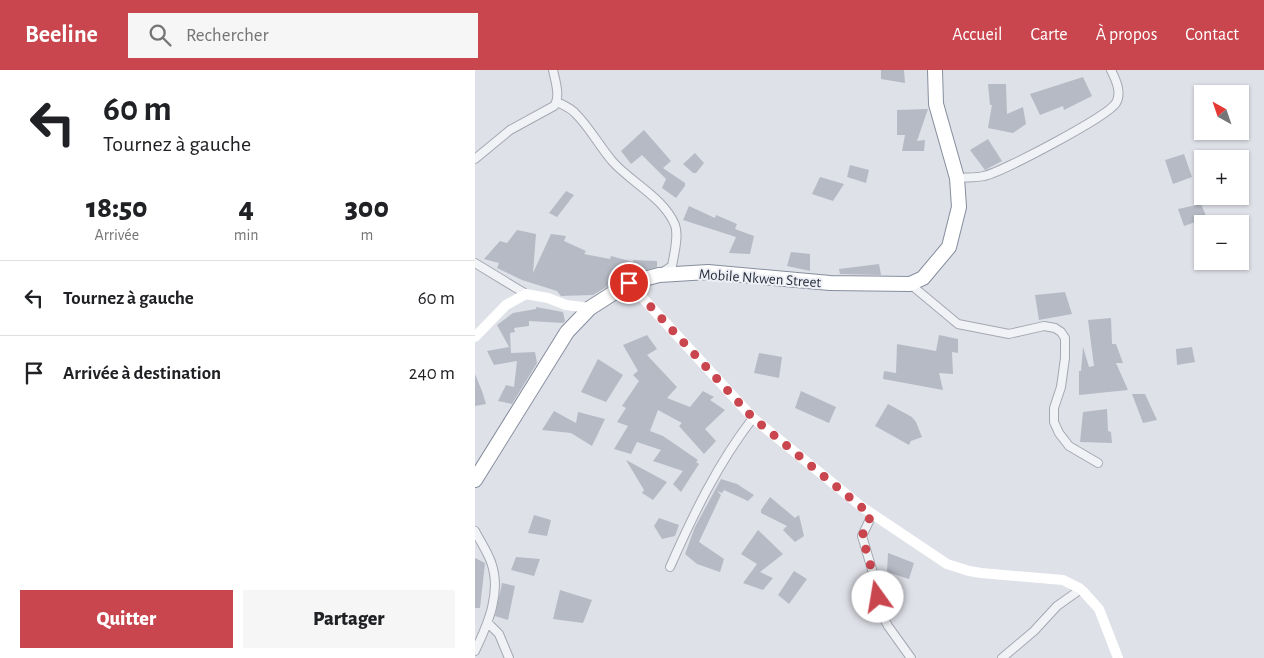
<!DOCTYPE html>
<html lang="fr">
<meta charset="utf-8">
<style>
:root{--surface:#fff;--page:#f6f6f6;--text:#202124;--muted:#757577;--line:#e0e0e0;--accent:#ca464f}
body{margin:0;font-family:"Alegreya Sans",sans-serif;background:var(--page);color:var(--text);height:100vh;display:flex;flex-direction:column;font-size:19px;white-space:nowrap}
*{box-sizing:border-box;margin:0}
p{font-size:16px;color:var(--muted)}
.icon{flex:none;width:28px;height:28px;fill:none;stroke:currentColor;stroke-width:2;stroke-linecap:round;stroke-linejoin:round}
.map{position:relative;flex:1;overflow:hidden}
.drawer{display:flex;flex-direction:column;background:var(--surface);width:475px}
.drawer>*{flex:none}
.banner{background:#fff;color:var(--text);overflow:hidden}
.needle{width:32px;rotate:320deg}
.fabs{position:absolute;left:719px;top:15px;display:grid;gap:10px}
.fabs a{display:grid;place-items:center;width:55px;height:55px;border-radius:0px;background:var(--surface);box-shadow:0 1px 4px #0004;font-size:25px}
.pin{position:absolute;display:grid;place-items:center;width:42px;height:42px;color:#fff;margin:-21px;border:2px solid #fff;border-radius:50%;box-shadow:0 1px 5px #0007}
.me{position:absolute;width:55px;margin:-28px;rotate:347deg;stroke-linejoin:round;filter:drop-shadow(0 0 4px #0008)}
.turn{display:flex;align-items:center;gap:18px;height:105px;padding:0 20px;font-size:22px}
.turn .icon{width:65px;height:65px;stroke-width:2.5}
.turn b{display:block;font-size:35px;line-height:42px}
.eta{display:flex;justify-content:space-evenly;align-items:center;height:85px;text-align:center}
.eta b{font-size:30px;font-weight:800;line-height:35px}
.action{display:flex;gap:10px;margin-top:auto;padding:10px 20px}
.action a{flex:1;height:58px;border-radius:0px;background:var(--accent);color:#fff;font-size:20px;font-weight:800;line-height:58px;text-align:center}
.action a+a{background:var(--page);color:var(--text)}
ul{padding:0;list-style:none}
li{display:flex;align-items:center;gap:15px;height:75px;padding:0 20px;border-top:1px solid var(--line)}
li div{flex:1}
li b{display:block;font-size:19px}
li em{font-style:normal}
header{display:flex;align-items:center;gap:30px;box-sizing:border-box;height:70px;padding:0 25px;background:var(--accent);color:#fff}
header strong{font-size:24px}
nav{display:flex;gap:28px;margin-inline-start:auto;font-size:18px}
.search{width:350px;height:45px;background:var(--page);display:flex;align-items:center;gap:12px;box-sizing:border-box;padding:0 18px;border-radius:0px;color:var(--muted);font-size:19px}
main{display:flex;flex:1;min-height:0}
.map>svg:first-child{display:block}
</style>
<header>
<strong>Beeline</strong>
<div class="search"><svg class="icon" aria-label="search" viewBox="0 0 24 24"><circle cx="10" cy="10" r="6"/><path d="M15 15l6 6"/></svg>Rechercher</div>
<nav><a>Accueil</a><a>Carte</a><a>À propos</a><a>Contact</a></nav>
</header>
<main>
<section class="drawer">
<div class="banner">
<div class="turn"><svg class="icon" aria-label="left" viewBox="0 0 24 24"><path d="M17 20v-9H6M10 6l-5 5 5 5"/></svg><div><b>60 m</b>Tournez à gauche</div></div>
</div>
<div class="eta">
<div><b>18:50</b><p>Arrivée</p></div>
<div><b>4</b><p>min</p></div>
<div><b>300</b><p>m</p></div>
</div>
<ul>
<li><svg class="icon" aria-label="left" viewBox="0 0 24 24"><path d="M17 20v-9H6M10 6l-5 5 5 5"/></svg><div><b>Tournez à gauche</b></div><em>60 m</em></li>
<li><svg class="icon" aria-label="arrive" viewBox="0 0 24 24"><path d="M6 21V4h12l-3 4 3 4H6"/></svg><div><b>Arrivée à destination</b></div><em>240 m</em></li>
</ul>
<div class="action"><a>Quitter</a><a>Partager</a></div>
</section>
<div class="map">
<svg width="789" height="588" viewBox="0 0 789 588">
<rect width="100%" height="100%" fill="#dfe1e8"/>
<path fill="#b6bac4" d="M406 0H429L430 13 406 9Z
M608 7 617 26 589 40 588 36 565 45 555 24Z
M513 14H531L532 44 548 37 551 54 538 63 513 58 517 35H515Z
M453 39 442 71 450 70 449 81H427L430 65H422V40Z
M169 60 196 91 188 98 210 113V116L201 128 187 118 191 109 167 85 156 94 146 81Z
M513 69 527 91 510 100 495 80Z
M220 83 229 93 221 103H218L208 94Z
M709 84 717 107 698 114 690 90Z
M375 95 394 100 391 113 372 107Z
M345 107 369 114 358 131 337 124Z
M91 121 99 125 82 147 74 143Z
M726 134 732 148 709 156 703 139Z
M214 136 240 148 241 145 262 154 260 159 279 166 275 184 254 183 261 167 208 150Z
M42 160 61 164 58 203 76 164 91 166 89 171 111 181 109 184 135 189 136 186 158 192V190L182 191V197L146 207 138 204V213L118 225 86 226 82 221 47 210 22 198 24 193 9 189 25 171 32 173Z
M316 182 335 184V201L312 196Z
M404 194 406 205 365 204 364 199Z
M590 222 597 244 564 250 560 225Z
M61 237 88 242 90 251 88 253 54 251V256L39 258 40 262 35 263 36 283 60 282 62 293 37 334 23 331 31 315 39 317 42 291 19 295 12 281 34 277 22 255 38 243 61 239Z
M636 248 637 274H641L648 293H641L653 320 604 325V301H606L608 277 614 297 619 296 613 250Z
M172 265 182 279 172 285 202 317 192 328 215 337 228 321 239 327 235 330 250 340 230 359 241 371 229 384 204 356 207 353 183 340 175 361 188 366 223 390 221 392 224 394 206 422 198 414 208 401 178 391 186 380 162 372 156 384 139 379 153 356 142 352 151 338 147 336 164 311 158 305 163 301 148 275Z
M464 265 483 269V283L477 282 478 304 464 303 468 320 408 309 409 301 421 303 422 274 461 281Z
M717 277 720 292 702 295 701 279Z
M284 283 307 287 304 308 279 303Z
M123 289 148 305 131 332 106 322Z
M0 304 7 321 11 334 0 336Z
M326 321 361 337 354 353 320 338Z
M657 324H670L682 350 668 353Z
M413 334 437 347 441 352 447 367 436 371 434 375 400 356Z
M632 339 633 361 636 362 637 373 605 372 608 342Z
M79 341 101 353 103 342 130 349 117 376 96 363 67 360Z
M151 390 192 412 178 430 167 423 169 420Z
M246 409 262 414 279 425 273 431 249 420 247 423 242 421 246 425 224 472 249 489 245 502 222 494 210 484 220 457Z
M295 427 320 448 324 445 329 466 320 472 308 460 312 456 286 443V440Z
M59 445 76 450 72 466 53 463Z
M184 448 204 455 200 466 187 469 179 456Z
M283 460 308 484 285 502 298 508 288 520 268 513 282 494 266 484Z
M413 483 439 493 434 509 412 502Z
M41 487 65 489 59 506 36 500Z
M0 488 10 493 5 538H0Z
M319 501 332 509 314 534 303 525Z
M27 513 40 516 33 550 20 546Z
M85 520 117 530 108 553 78 549Z"/>
<g fill="none" stroke-linecap="round" stroke-linejoin="round">
<defs>
<path id="street" d="M82 32C88 35 96 38 101 44 115 58 125 77 138 92 157 113 189 128 200 155 204 166 199 184 197 196L188 202
M0 89 35 60 79 36C86 27 80 10 78 0
M482 108C491 107 501 108 509 106 527 102 632 47 641 33 647 23 641 10 636 0
M0 193 51 224
M435 214 483 254 534 264 569 256 580 258 586 262 590 268V288L586 317 579 338V352L584 363 594 376 623 393
M397 445 387 466 401 513 405 541 413 556 436 588
M0 461C5 471 12 481 16 492 27 522 13 554 0 581
M195 497C218 445 243 393 278 348
M13 553 24 564 34 588
M527 588 559 561 582 536 606 519"/>
<path id="highway" d="M0 410 92 262 115 238 154 213 184 205 233 202 355 213 435 214 448 208 474 177 484 137 482 108 461 34 460 0"/>
</defs>
<use href="#street" stroke="#a4a8b2" stroke-width="10"/>
<use href="#highway" stroke="#868e9e" stroke-width="16"/>
<use href="#street" stroke="#f1f2f6" stroke-width="8"/>
<path stroke="#fff" stroke-width="10" d="M154 213 278 348 387 437 472 494 494 501 506 503 588 510 606 519 624 539 643 588
M0 267 31 235 51 224 73 228 91 235 115 238"/>
<use href="#highway" stroke="#fff" stroke-width="14"/>
</g>
<g fill="none" stroke-linecap="round" stroke-linejoin="round">
<path stroke="#ca464f" stroke-width="9" stroke-dasharray="0 16.2" d="M154 213 278 348 396 445 387 466 401 514 403 527"/>
</g>
<g text-anchor="middle" stroke-width="4" stroke-linejoin="round" paint-order="stroke">
<g font-size="15" fill="#282e3e" stroke="#eef0f5">
<text transform="translate(285 208) rotate(4)" y="5">Mobile Nkwen Street</text>
</g>
</g>
</svg>
<div class="fabs">
<a><svg class="needle" viewBox="-14 -14 28 28"><path d="M0-13l5 13h-10z" fill="#e53935"/><path d="M0 13l5-13h-10z" fill="#757577"/></svg></a>
<a>+</a>
<a>−</a>
</div>
<div class="pin" style="left:154px;top:213px;background:#d93025"><svg class="icon" aria-label="arrive" viewBox="0 0 24 24"><path d="M6 21V4h12l-3 4 3 4H6"/></svg></div>
<svg class="me" style="left:403px;top:527px" viewBox="-20 -20 40 40"><circle r="19" fill="#fff"/><path d="M0-13L10 11 0 6-10 11z" fill="#ca464f"/></svg>
</div>
</main>
